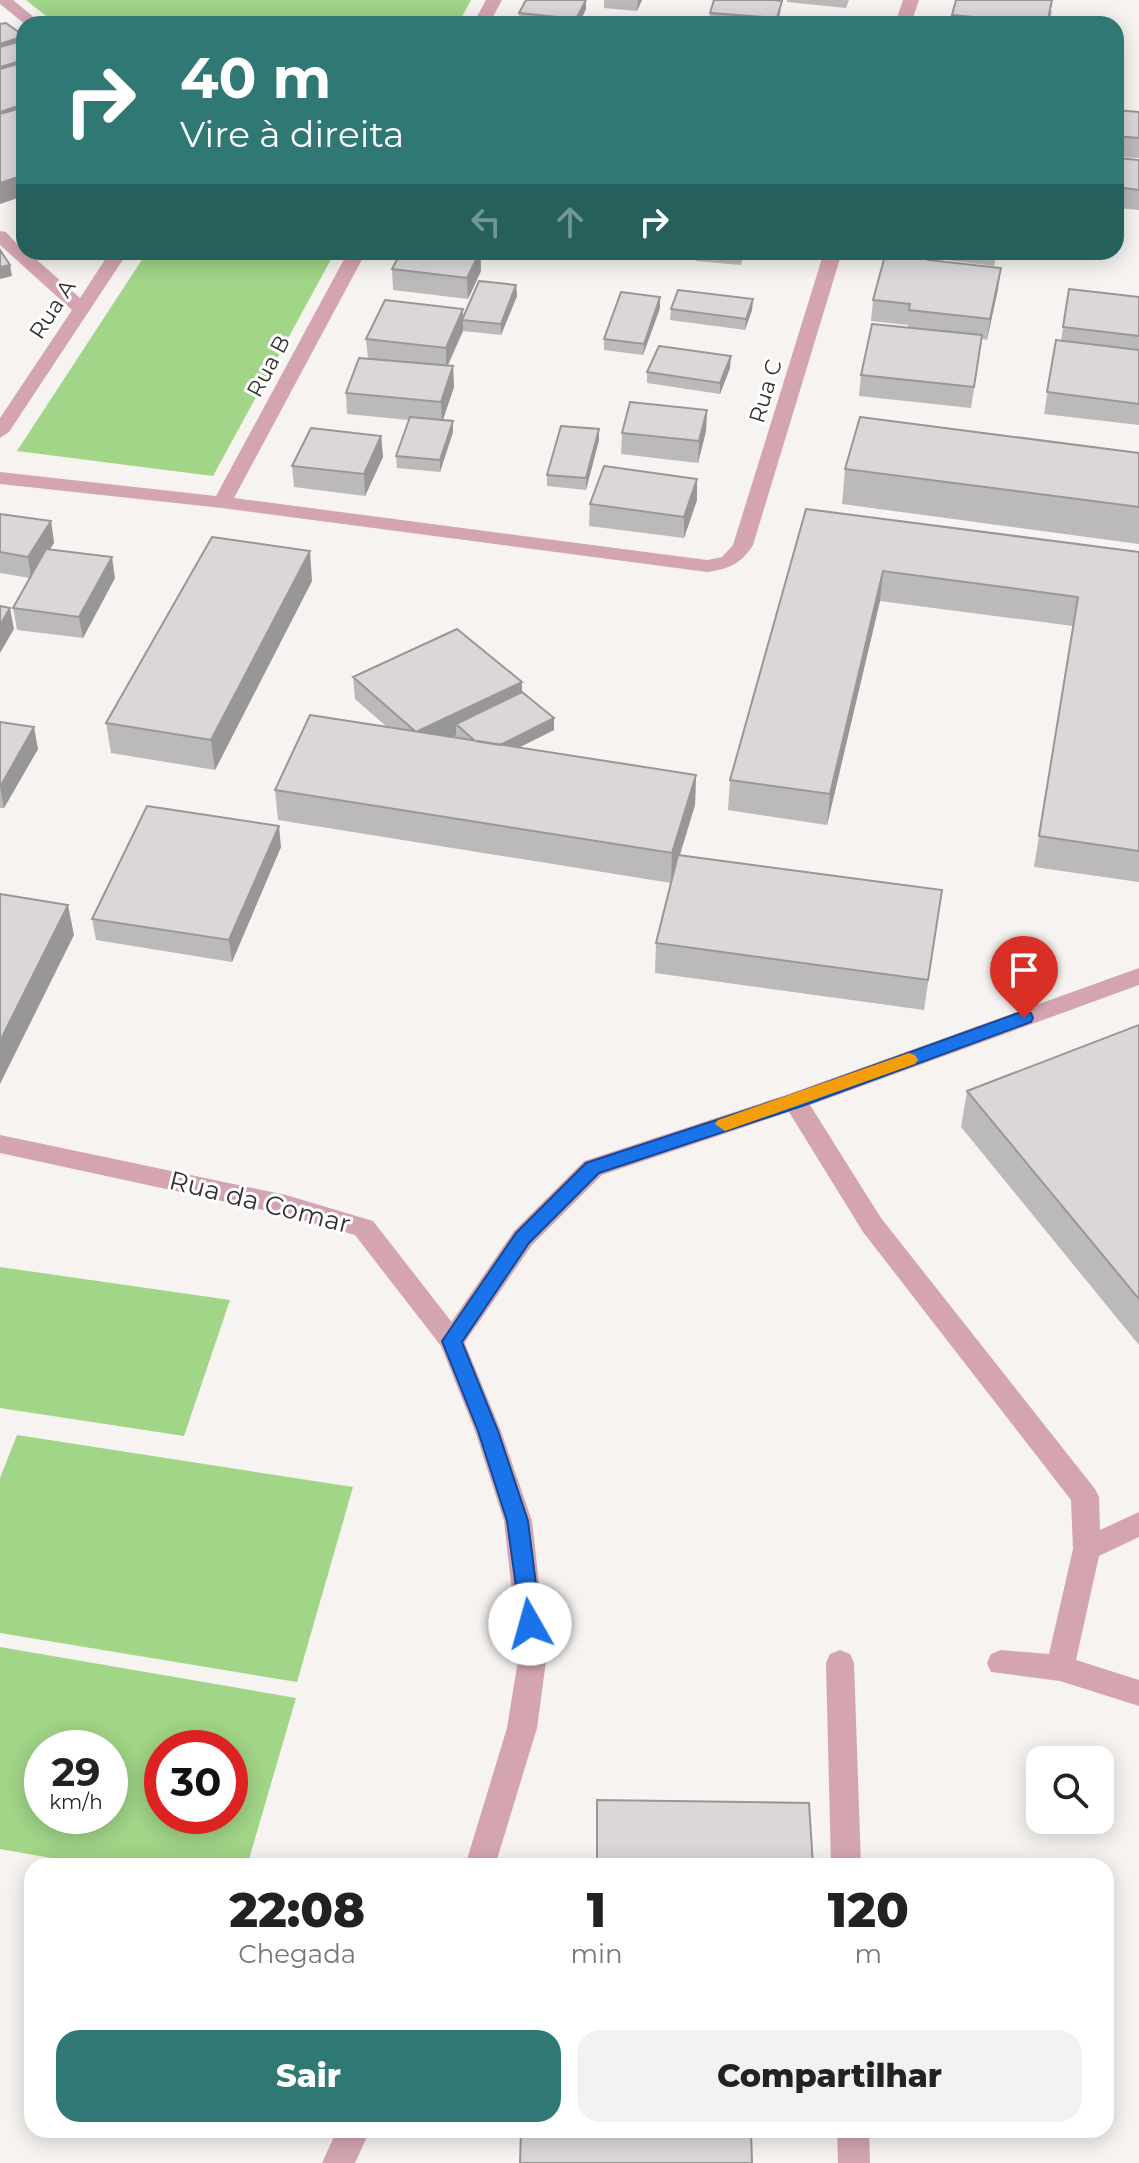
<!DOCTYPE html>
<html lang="pt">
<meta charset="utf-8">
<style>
:root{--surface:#fff;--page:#f2f2f2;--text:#222;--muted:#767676;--accent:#2f7873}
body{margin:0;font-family:Montserrat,sans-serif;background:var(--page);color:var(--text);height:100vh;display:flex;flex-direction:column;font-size:30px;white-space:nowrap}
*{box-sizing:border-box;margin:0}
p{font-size:26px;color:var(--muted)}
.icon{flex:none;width:44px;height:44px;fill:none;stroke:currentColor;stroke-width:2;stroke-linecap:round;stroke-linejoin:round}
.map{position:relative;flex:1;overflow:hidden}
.side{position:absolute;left:24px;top:1858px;width:1090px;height:280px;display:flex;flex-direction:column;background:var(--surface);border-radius:24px;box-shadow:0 4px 20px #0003}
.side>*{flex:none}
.top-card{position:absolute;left:16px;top:16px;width:1108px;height:244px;border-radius:24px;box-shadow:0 4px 20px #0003;background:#2f7873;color:#fff;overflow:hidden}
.fabs{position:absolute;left:1026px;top:1746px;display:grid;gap:16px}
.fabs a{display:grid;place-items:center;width:88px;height:88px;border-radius:16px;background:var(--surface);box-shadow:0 4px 20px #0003;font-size:40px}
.speed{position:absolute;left:24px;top:1730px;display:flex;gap:16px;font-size:40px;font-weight:700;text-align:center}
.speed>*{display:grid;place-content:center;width:104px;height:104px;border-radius:50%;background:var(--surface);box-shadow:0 4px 20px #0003;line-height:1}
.speed small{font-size:20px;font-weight:400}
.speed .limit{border:12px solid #d22;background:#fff;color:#111}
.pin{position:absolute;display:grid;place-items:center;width:68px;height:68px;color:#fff;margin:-82px -34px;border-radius:50% 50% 50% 0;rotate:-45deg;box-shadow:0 0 8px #0007}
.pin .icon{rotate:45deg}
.me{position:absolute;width:88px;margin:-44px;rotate:353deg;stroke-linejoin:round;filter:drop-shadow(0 0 6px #0008)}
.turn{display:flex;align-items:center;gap:28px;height:168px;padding:0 32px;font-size:36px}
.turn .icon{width:104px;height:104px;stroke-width:2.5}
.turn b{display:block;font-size:56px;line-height:68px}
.lanes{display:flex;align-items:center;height:76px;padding:0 32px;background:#0003;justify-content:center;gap:40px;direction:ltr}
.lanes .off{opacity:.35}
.eta{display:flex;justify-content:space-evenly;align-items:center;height:136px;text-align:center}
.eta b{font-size:48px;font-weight:800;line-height:56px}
.primary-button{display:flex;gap:16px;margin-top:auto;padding:16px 32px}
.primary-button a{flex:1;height:92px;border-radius:24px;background:var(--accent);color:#fff;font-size:32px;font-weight:800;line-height:92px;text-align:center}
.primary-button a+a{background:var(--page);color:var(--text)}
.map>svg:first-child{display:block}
</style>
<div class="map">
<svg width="1139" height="2163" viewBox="0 0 1139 2163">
<rect width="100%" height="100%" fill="#f6f3f0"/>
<path fill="#a1d587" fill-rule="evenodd" d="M26 0H471L458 24H56Z
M147 252H335L213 476 17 451Z
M0 1267 230 1300 184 1436 0 1408Z
M17 1435 353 1487 297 1682 0 1633V1478Z
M0 1647 296 1698 247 1866H96L0 1849ZM110 1748V1816H42V1748ZM162 1748H230V1816H162Z"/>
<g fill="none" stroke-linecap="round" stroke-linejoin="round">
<path fill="#d4a5b1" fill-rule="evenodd" d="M1139 968V985L810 1105 881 1218 1095 1489 1099 1497 1100 1530 1139 1512V1537L1099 1556 1076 1660 1139 1680V1706L1060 1681 991 1672 987 1663 991 1654 1001 1650 1049 1654 1073 1549 1071 1500 863 1232 789 1112 602 1175 532 1245 461 1348 452 1351 443 1348 439 1341 443 1334 514 1231 584 1161 786 1095Z
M840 1650 850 1654 854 1663 861 1866H831L826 1663 830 1654Z
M837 2130H869L870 2163H838Z"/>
<path fill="#d4a5b1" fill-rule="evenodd" d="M0 0H13L42 24H25L0 4Z
M486 0H502L489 24H473Z
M903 0H919L911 24H895Z
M0 231 6 232 24 252H28L80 298 110 252H128L9 432 0 438V418L72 310 0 245Z
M348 252H366L234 498 707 560 722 557 733 545 824 252H842L753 545C741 564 729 569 707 572L222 508 0 484V472L216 496Z
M0 1135 286 1195 373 1221 461 1334 501 1431 532 1521 547 1654 537 1728 495 1866H465L507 1728 519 1654 504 1521 475 1431 441 1346 355 1235 286 1215 0 1153Z
M337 2130H370L355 2163H322Z"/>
</g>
<path fill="#bcb9ba" d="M586 0V9L579 24 519 23V13Z
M604 0H642L637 11 604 8Z
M787 0H849L846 8 787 2Z
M781 11 779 19 832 24 709 23 710 13Z
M1052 11 1049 24H951L952 15Z
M1116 110 1139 112V158L1116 157Z
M1116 158 1139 160V210L1116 208Z
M401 252H481V271L468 299 393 290 392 269Z
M697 252H744L741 265 696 261Z
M886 252H997L994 266 930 258 929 260 998 289 987 340 982 339 971 408 859 396 861 375 908 327V325L871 321 873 300Z
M516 285 517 296 501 335 463 331 448 366H453L454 387 442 420 453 432 440 472 397 468 396 456 409 420 347 414 346 393 368 358 366 339 463 309V319Z
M1069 289 1139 297V425L1044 414 1056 340 1061 341Z
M660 297V308L643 355 604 350V339Z
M753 299 752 310 745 330 670 320 671 309Z
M730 368 720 394 647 383V372Z
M707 410 706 431 698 463 621 454 622 433Z
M599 429V440L586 490 547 486V475Z
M381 436 383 457 365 496 294 487 292 466Z
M1139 453V544L842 504 845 469Z
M697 500 684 538 589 526 590 504Z
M806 509 1139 552V882L1034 867 1073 626 880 601 827 825 728 810 730 780Z
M0 514 51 521 54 543 50 549 115 578 83 638 17 630 13 608 30 578 0 573Z
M312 581 215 770 111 753 106 723Z
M353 677 522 682V692L554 718V730L518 748 696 775 695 805 680 855 942 890 924 1010 655 973 656 943 671 883 278 820 275 790 387 727 355 699Z
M0 722 38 749 4 808H0Z
M281 847 232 962 96 940 92 919Z
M1139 1025V1345L961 1127 967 1091Z
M758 2130H821V2131Z"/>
<path fill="#999697" d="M586 0V9L579 24H576V19Z
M638 0H642L637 11Z
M1052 0 1049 24H1047Z
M24 36V57L0 65V44Z
M24 104V125L0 133V112Z
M24 175V196L0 204V183Z
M480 252 481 271 468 299 467 278Z
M10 265 12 276 0 279V267Z
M1001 268 998 289 987 340 990 319Z
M516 285 517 296 501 335V324Z
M660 297V308L643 355 644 344Z
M753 299 752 310 745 330 746 319Z
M463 309V331L446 368V348Z
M731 356 730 368 720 394V383Z
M453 366 454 387 442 423 441 402Z
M707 410 706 431 698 463 699 441Z
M453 421V432L440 472V460Z
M599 429V440L586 490V478Z
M381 436 383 457 365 496 364 474Z
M697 479V500L684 538V517Z
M51 521 54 543 31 578 28 557Z
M310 551 312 581 215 770 211 740Z
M112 557 115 578 83 638 79 617Z
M883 571 880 601 827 825 830 794Z
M10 608 14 629 0 653V625Z
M522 682V704L456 724V735L417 754 416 732Z
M554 718V730L488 763 487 752Z
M34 727 38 749 4 808 0 787Z
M696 775 695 805 671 883 672 853Z
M279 826 281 847 232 962 229 940Z
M68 905 74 935 0 1084V1041Z"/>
<path fill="#dbd7d8" stroke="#999697" stroke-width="2" d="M526 0H586L576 19 519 13Z
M714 0H773L782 1 777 18 710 13Z
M956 0H1052L1047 24 952 15Z
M777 18 832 24H775Z
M6 23 24 36 0 44V24Z
M24 40V60L0 67V47Z
M24 62V104L0 112V69Z
M24 107V175L0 183V114Z
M1116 110 1139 112V138L1116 136Z
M1116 158 1139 160V190L1116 187Z
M0 250 10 265 0 267Z
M401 252H480L467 278 392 269Z
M716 252H742V254Z
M886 252H930L928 260 1001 268 990 319 909 310 910 304 873 300Z
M479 281 516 285 501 324 462 320Z
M1069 289 1139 297V336L1063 327Z
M678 290 753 299 746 319 671 309Z
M621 292 660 297 644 344 604 339Z
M385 300 463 309 446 348 366 339Z
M872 324 982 335 974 387 861 375Z
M1056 340 1139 350V404L1047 392Z
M659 346 731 356 720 383 647 372Z
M359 358 453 366 441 402 346 393Z
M630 402 707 410 699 441 622 433Z
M410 417 453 421 440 460 396 456Z
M860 417 1139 453V507L845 469Z
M561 426 599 429 586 478 547 475Z
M311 428 381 436 364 474 292 466Z
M604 466 697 479 684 517 590 504Z
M806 509 1139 552V851L1039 836 1078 597 883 571 830 794 730 780Z
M0 514 51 521 28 557 0 552Z
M212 537 310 551 211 740 106 723Z
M46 549 112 557 79 617 13 608Z
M0 606 10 608 0 625Z
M457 629 522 682 416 732 353 677Z
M522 692 554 718 500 745 475 741 456 724Z
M310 715 696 775 672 853 275 790Z
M0 722 34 727 0 787Z
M147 806 279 826 229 940 92 919Z
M678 855 942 890 928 980 656 943Z
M0 894 68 905 0 1041Z
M1139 1025V1299L967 1091Z
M597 1800 809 1803 813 1866H597Z
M521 2130H751L752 2163H520Z"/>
<path fill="#1a73e8" stroke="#114b97" stroke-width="2" d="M1024 1011 1031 1013 1033 1018 1031 1022 802 1106 599 1173 529 1243 462 1342 498 1431 528 1521 541 1624 537 1631 530 1633 522 1631 507 1521 478 1431 442 1341 516 1233 586 1163 789 1096Z"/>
<path fill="#f59e0b" d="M909 1053 915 1055 918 1060 915 1064 725 1131 715 1124 718 1120Z"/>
<g text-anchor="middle" stroke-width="6" stroke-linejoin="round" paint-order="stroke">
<g font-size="22" fill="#32312f" stroke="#fff">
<text transform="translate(52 309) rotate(-57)" y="8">Rua A</text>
<text transform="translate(268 366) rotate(-62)" y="8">Rua B</text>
<text transform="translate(765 391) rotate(-73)" y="8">Rua C</text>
</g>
<g font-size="26" fill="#32312f" stroke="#fff">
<text transform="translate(260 1202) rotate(14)" y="9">Rua da Comar</text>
</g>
</g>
</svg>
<div class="fabs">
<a><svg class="icon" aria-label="search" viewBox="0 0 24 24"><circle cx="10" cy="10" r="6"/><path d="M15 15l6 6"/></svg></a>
</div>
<div class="speed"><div>29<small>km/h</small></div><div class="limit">30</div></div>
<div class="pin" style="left:1024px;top:1018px;background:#d93025"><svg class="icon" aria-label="arrive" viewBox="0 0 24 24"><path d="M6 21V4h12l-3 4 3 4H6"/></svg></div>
<svg class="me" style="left:530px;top:1624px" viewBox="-20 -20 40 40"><circle r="19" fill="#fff"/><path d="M0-13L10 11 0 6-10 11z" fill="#1a73e8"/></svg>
<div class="top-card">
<div class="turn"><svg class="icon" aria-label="right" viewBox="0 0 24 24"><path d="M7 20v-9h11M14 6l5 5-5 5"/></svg><div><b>40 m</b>Vire à direita</div></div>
<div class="lanes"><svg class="icon off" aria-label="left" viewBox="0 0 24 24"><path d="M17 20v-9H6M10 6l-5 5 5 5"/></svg><svg class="icon off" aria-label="ahead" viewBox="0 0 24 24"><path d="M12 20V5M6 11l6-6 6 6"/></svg><svg class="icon" aria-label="right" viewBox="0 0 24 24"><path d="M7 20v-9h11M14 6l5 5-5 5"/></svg></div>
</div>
<section class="side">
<div class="eta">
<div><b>22:08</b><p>Chegada</p></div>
<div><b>1</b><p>min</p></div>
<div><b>120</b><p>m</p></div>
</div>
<div class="primary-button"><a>Sair</a><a>Compartilhar</a></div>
</section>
</div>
